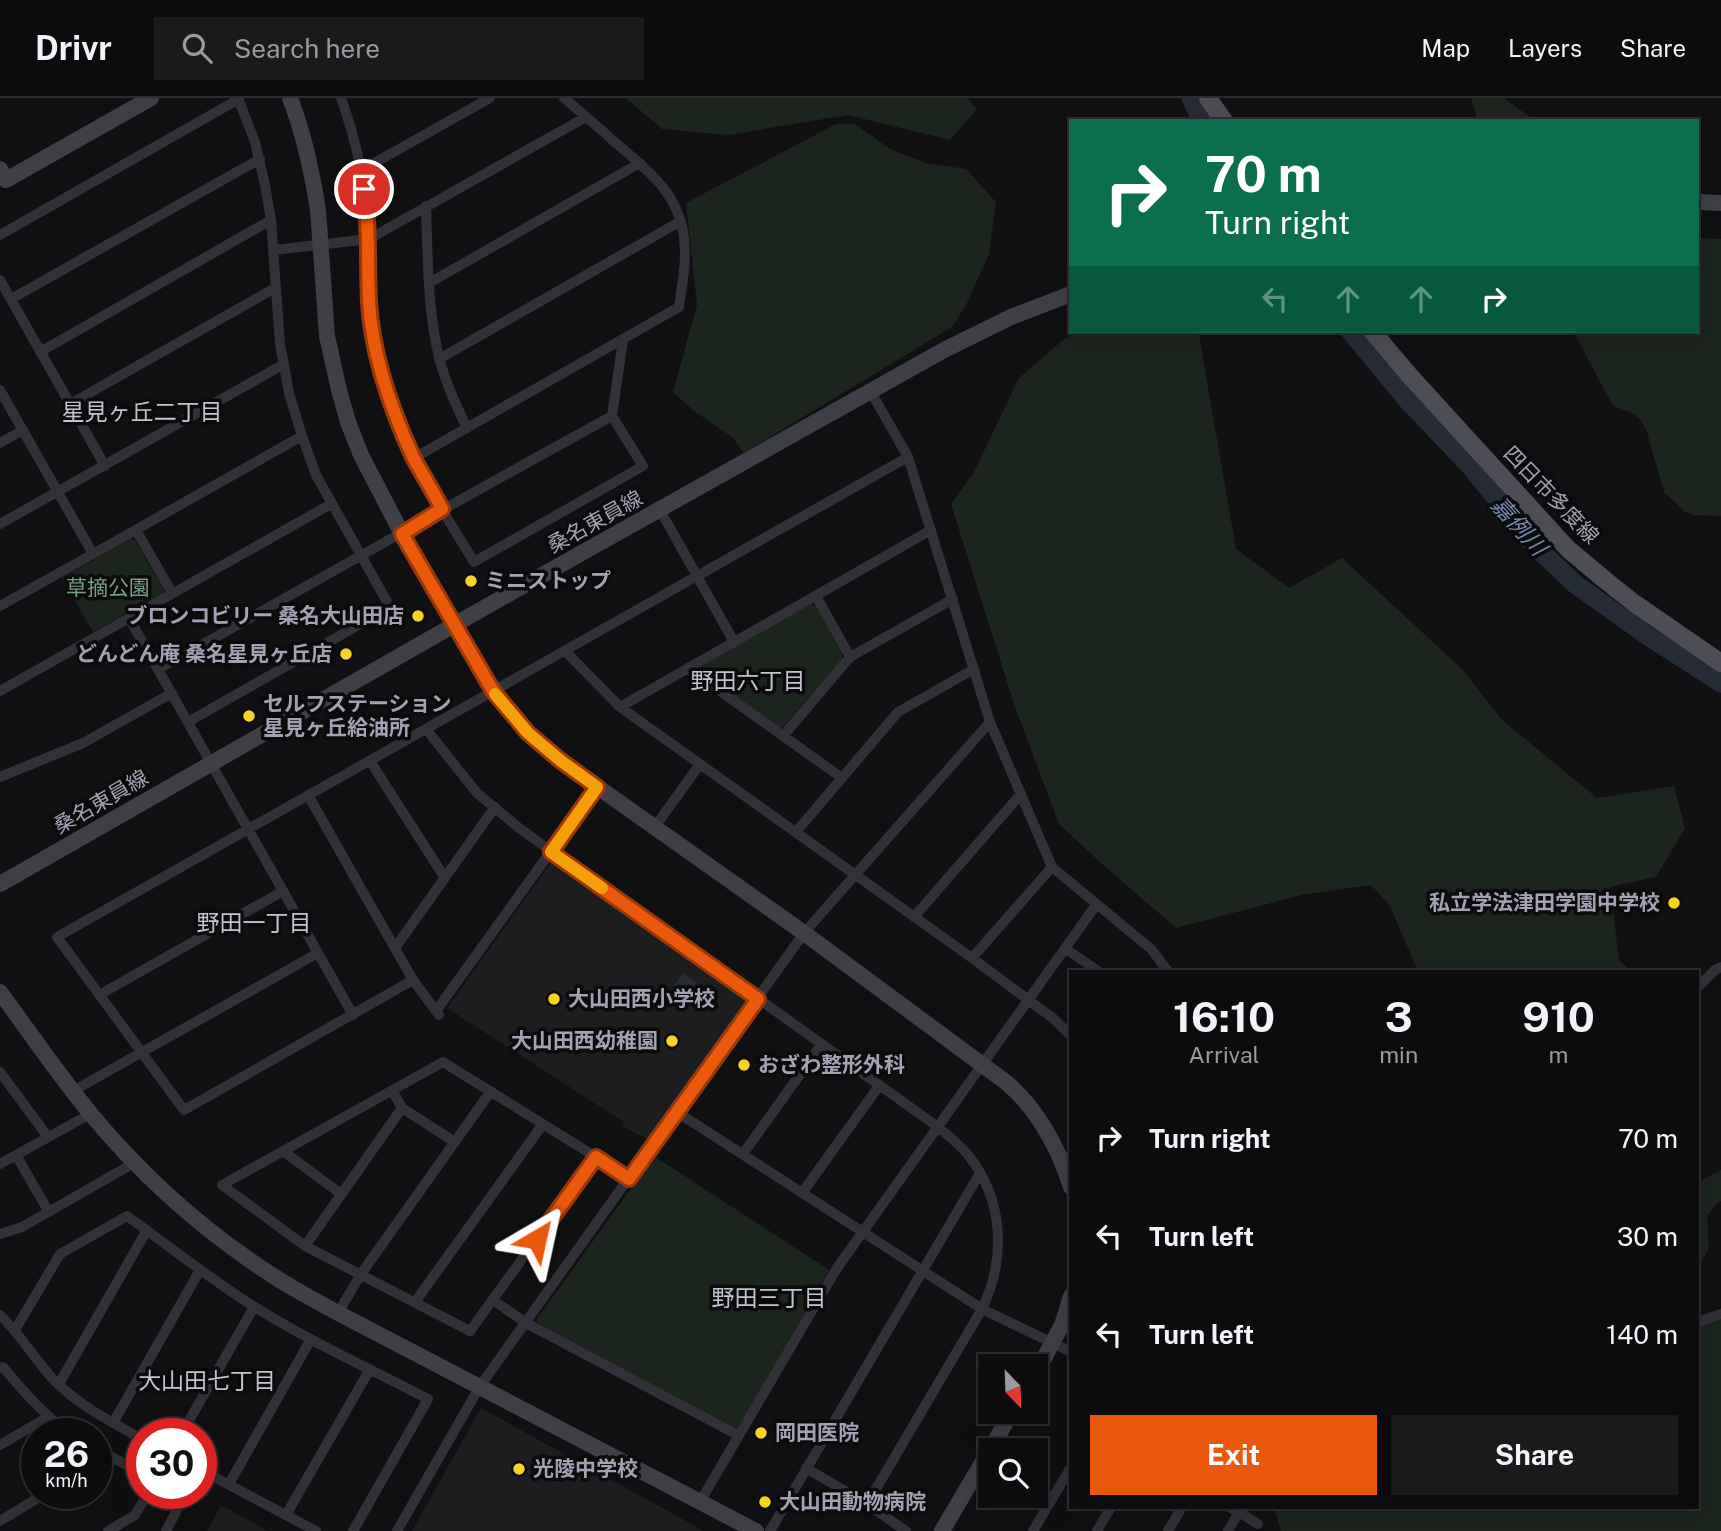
<!DOCTYPE html>
<meta charset="utf-8">
<style>
:root{--surface:#0c0c0e;--page:#1a1a1c;--text:#f1f3f6;--muted:#9a9b9e;--line:#2c2c2e;--accent:#ea580c}
body{margin:0;font-family:"Public Sans","Noto Sans JP",sans-serif;background:var(--page);color:var(--text);height:100vh;display:flex;flex-direction:column;font-size:26px;white-space:nowrap}
*{box-sizing:border-box;margin:0}
p{font-size:23px;color:var(--muted)}
.icon{flex:none;width:38px;height:38px;fill:none;stroke:currentColor;stroke-width:2;stroke-linecap:round;stroke-linejoin:round}
.map{position:relative;flex:1;overflow:hidden}
.panel{position:absolute;left:1069px;top:872px;width:630px;height:539px;display:flex;flex-direction:column;background:var(--surface);border-radius:0px;box-shadow:0 7px 28px #0002,0 0 0 2px var(--line)}
.panel>*{flex:none}
.guide{position:absolute;left:1069px;top:21px;width:630px;height:214px;border-radius:0px;box-shadow:0 7px 28px #0002,0 0 0 2px var(--line);background:#0b6e4f;color:#fff;overflow:hidden}
.needle{width:46px;rotate:157deg}
.fabs{position:absolute;left:978px;top:1256px;display:grid;gap:14px}
.fabs a{display:grid;place-items:center;width:70px;height:70px;border-radius:0px;background:var(--surface);box-shadow:0 7px 28px #0002,0 0 0 2px var(--line);font-size:35px}
.speed{position:absolute;left:21px;top:1320px;display:flex;gap:14px;font-size:35px;font-weight:700;text-align:center}
.speed>*{display:grid;place-content:center;width:91px;height:91px;border-radius:50%;background:var(--surface);box-shadow:0 7px 28px #0002,0 0 0 2px var(--line);line-height:1}
.speed small{font-size:18px;font-weight:400}
.speed .limit{border:10px solid #d22;background:#fff;color:#111}
.pin{position:absolute;display:grid;place-items:center;width:60px;height:60px;color:#fff;margin:-30px;border:4px solid #fff;border-radius:50%;box-shadow:0 2px 7px #0007}
.me{position:absolute;width:77px;margin:-38px;rotate:36deg;stroke-linejoin:round;filter:drop-shadow(0 0 5px #0008)}
.turn{display:flex;align-items:center;gap:24px;height:147px;padding:0 21px;font-size:32px}
.turn .icon{width:91px;height:91px;stroke-width:2.5}
.turn b{display:block;font-size:49px;line-height:60px}
.lanes{display:flex;align-items:center;height:66px;padding:0 21px;background:#0003;justify-content:center;gap:35px;direction:ltr}
.lanes .off{opacity:.35}
.eta{display:flex;justify-content:space-evenly;align-items:center;height:119px;text-align:center}
.eta b{font-size:42px;font-weight:700;line-height:49px}
.button{display:flex;gap:14px;margin-top:auto;padding:14px 21px}
.button a{flex:1;height:80px;border-radius:0px;background:var(--accent);color:#fff;font-size:28px;font-weight:700;line-height:80px;text-align:center}
.button a+a{background:var(--page);color:var(--text)}
ul{padding:0;list-style:none}
li{display:flex;align-items:center;gap:21px;height:98px;padding:0 21px}
li div{flex:1}
li b{display:block;font-size:26px}
li em{font-style:normal}
header{display:flex;align-items:center;gap:42px;box-sizing:border-box;height:98px;padding:0 35px;background:var(--surface);border-bottom:2px solid var(--line)}
header strong{font-size:33px}
nav{display:flex;gap:38px;margin-inline-start:auto;font-size:24px}
.search{width:490px;height:63px;background:var(--page);display:flex;align-items:center;gap:18px;box-sizing:border-box;padding:0 24px;border-radius:0px;color:var(--muted);font-size:26px}
.map>svg:first-child{display:block}
</style>
<header>
<strong>Drivr</strong>
<div class="search"><svg class="icon" aria-label="search" viewBox="0 0 24 24"><circle cx="10" cy="10" r="6"/><path d="M15 15l6 6"/></svg>Search here</div>
<nav><a>Map</a><a>Layers</a><a>Share</a></nav>
</header>
<div class="map">
<svg width="1721" height="1433" viewBox="0 0 1721 1433">
<rect width="100%" height="100%" fill="#101012"/>
<path fill="#1d1c1f" d="M552 763H556L746 899 747 904 648 1042 623 1028 624 1024 447 910Z
M481 1310 704 1433H412Z
M221 1407 268 1433H207Z"/>
<path fill="#1c241e" d="M626 0H967L977 11 950 42 848 17 728 37 662 31Z
M1471 0H1504L1535 23H1478Z
M836 26H855L890 51 925 65 966 71 996 104 989 156 966 207 952 229 744 355 732 339 694 313 673 294 697 207 686 105Z
M1698 140 1721 141V418L1693 417 1685 414 1664 394 1646 331 1639 320 1630 314 1613 308 1573 233H1698Z
M1079 233H1207L1199 237 1236 451 1289 490 1342 460 1463 572 1502 622 1597 700 1674 688 1685 730 1656 779 1610 789 1619 862 1631 873H1418L1390 808 1371 787 1301 797 1176 830 1101 765 1059 726 1015 609 951 406 974 374 1019 280 1063 242Z
M130 441 135 442 164 492 162 496 93 534 62 480Z
M810 506 816 508 842 556V561L783 629 779 631 701 573 700 569Z
M654 1058 829 1172 739 1329H734L537 1225V1221Z
M1721 1072V1103L1717 1105 1707 1118 1709 1150 1702 1162 1698 1163V1084Z
M1721 1221V1433H1281L1274 1409H1698V1229Z"/>
<path fill="#262c35" d="M683 875 714 897 702 915 671 892Z"/>
<g fill="none" stroke-linecap="round" stroke-linejoin="round">
<path stroke="#262c35" stroke-width="19" d="M1191 0 1202 23
M1350 233 1408 303 1471 369 1534 447 1575 486 1648 538 1721 585"/>
<path stroke="#313137" stroke-width="10" d="M341 0C355 39 365 83 368 125 370 157 367 189 371 221 378 269 393 314 413 358 430 395 453 429 474 464L643 368 612 318 623 242
M360 73 490 0
M426 108C428 158 427 210 439 259 445 284 456 307 467 330
M0 137 239 1
M274 152 369 141 586 19
M0 182 105 368
M429 185 640 65
M11 201 260 61
M40 254 271 122
M439 261 681 123
M0 292 93 456 0 508
M871 294 908 359 990 624 1052 769 1151 851 1168 873
M70 306 275 190
M0 345 23 332
M414 360 679 209C682 186 687 164 684 140 679 96 649 73 617 46 600 31 582 15 564 0
M660 412 734 544
M0 426 284 266
M136 432 172 495
M93 456 302 338
M816 498 850 559
M129 520 353 917
M565 553 620 609 972 860 1052 769
M688 570 842 680
M158 571C310 487 460 401 612 318
M0 593 331 406
M620 609 931 432
M188 624 390 509 316 377 302 338 289 295 280 246 271 122 265 87 255 44 238 0
M426 631 477 695 519 730 938 1029C949 1038 960 1047 969 1058 1004 1103 1006 1161 982 1211L867 1406
M783 638 850 559 953 501
M370 663 445 780
M0 679 83 645 172 595
M308 697 413 882 439 917
M654 730 700 666
M796 734 898 614 974 571
M914 819 1020 697
M395 850 495 709
M1066 851 1098 873
M972 860 1054 921 1071 938
M413 882 184 1012 57 839 908 359
M1698 889 1715 872 1721 869
M99 897 283 793
M436 913 597 689
M443 964 596 1059 470 1233 305 1148 222 1087Z
M0 974 48 1039
M392 992 402 1010 455 1044
M73 993 318 855
M677 1014 982 1211 1071 1254
M283 1053 341 1096
M743 1056 821 947
M16 1057 49 1114
M596 1059 629 1081
M0 1066 90 1016
M802 1095 879 988
M0 1136 22 1129 134 1065
M305 1148 402 1010
M493 1202 526 1225 738 1337
M415 1204 543 1026
M338 1215 361 1176 491 993
M0 1217C20 1236 34 1260 52 1280 79 1308 108 1322 142 1341
M1698 1224 1721 1216
M13 1231 18 1227 60 1156 127 1118C169 1148 209 1180 253 1208 309 1243 370 1271 428 1301L353 1433
M0 1270 3 1269C23 1293 43 1316 69 1335
M59 1286 147 1132
M113 1325 200 1172
M182 1335 254 1209
M0 1347 48 1319
M96 1351 142 1375
M96 1364 108 1357
M806 1370 867 1406 906 1433
M201 1372 316 1433
M229 1386 311 1241
M700 1404 837 1170 1096 807
M1239 1414 1258 1426
M286 1417 370 1271
M0 1423 46 1395
M108 1433 135 1417 148 1395
M166 1433 184 1398 178 1395
M397 1433 480 1288 804 835 990 624
M770 1433 980 1075
M1033 1433 1071 1369
M1097 1433 1111 1409
M1168 1433 1182 1409
M1228 1433 1239 1414 1229 1409"/>
<path stroke="#3f3f47" stroke-width="16" d="M290 0C304 36 312 74 318 112L327 238 339 292 348 324 361 357 402 436 493 593 528 635 561 663 804 835 1007 985C1039 1013 1058 1049 1071 1089
M0 71 6 82 151 0
M1698 104 1721 105
M0 786 512 494 944 252 1011 219 1071 196
M0 894C30 935 58 976 90 1015 143 1079 207 1136 278 1181 297 1193 318 1204 338 1215L756 1433
M1036 1275 1062 1227 1071 1198
M942 1433 1012 1314"/>
<path stroke="#4d4d56" stroke-width="18" d="M1208 0 1224 23
M1372 233 1410 278 1568 451 1605 482 1634 505 1721 565"/>
</g>
<g fill="none" stroke-linecap="round" stroke-linejoin="round">
<defs>
<path id="route" d="M364 91C370 129 367 166 369 204 372 257 391 311 413 359 422 376 433 393 442 411L402 436 493 593 528 635 561 663 597 689 551 754 758 901 629 1081 596 1059 537 1141"/>
</defs>
<use href="#route" stroke="#983908" stroke-width="18"/>
<use href="#route" stroke="#ea580c" stroke-width="12"/>
<path stroke="#f59e0b" stroke-width="12" d="M495 596 528 635 561 663 597 689 551 754 602 790"/>
</g>
<g fill="#f6d424" stroke="#0b0b0c" stroke-width="2.5">
<circle cx="471" cy="483" r="7"/>
<circle cx="418" cy="518" r="7"/>
<circle cx="346" cy="556" r="7"/>
<circle cx="249" cy="618" r="7"/>
<circle cx="1674" cy="805" r="7"/>
<circle cx="554" cy="901" r="7"/>
<circle cx="672" cy="943" r="7"/>
<circle cx="744" cy="967" r="7"/>
<circle cx="761" cy="1335" r="7"/>
<circle cx="519" cy="1371" r="7"/>
<circle cx="765" cy="1404" r="7"/>
</g>
<g text-anchor="middle" stroke-width="7" stroke-linejoin="round" paint-order="stroke">
<g font-size="21" fill="#a1a3b3" stroke="#0b0b0c">
<text transform="translate(1551 397) rotate(46)" y="7">四日市多度線</text>
<text transform="translate(595 424) rotate(-29)" y="7">桑名東員線</text>
<text transform="translate(101 704) rotate(-30)" y="7">桑名東員線</text>
</g>
<g font-size="21" font-weight="bold" fill="#a1a3b3" stroke="#0b0b0c" text-anchor="start">
<text x="485" y="490">ミニストップ</text>
<text x="404" y="525" text-anchor="end">ブロンコビリー 桑名大山田店</text>
<text x="332" y="563" text-anchor="end">どんどん庵 桑名星見ヶ丘店</text>
<text x="263" y="613">セルフステーション<tspan x="263" dy="24">星見ヶ丘給油所</tspan></text>
<text x="1660" y="812" text-anchor="end">私立学法津田学園中学校</text>
<text x="568" y="908">大山田西小学校</text>
<text x="658" y="950" text-anchor="end">大山田西幼稚園</text>
<text x="758" y="974">おざわ整形外科</text>
<text x="775" y="1342">岡田医院</text>
<text x="533" y="1378">光陵中学校</text>
<text x="779" y="1411">大山田動物病院</text>
</g>
<g font-size="21" fill="#779f80" stroke="#0b0b0c">
<text x="108" y="497">草摘公園</text>
</g>
<g font-size="23" fill="#c2c3cf" stroke="#0b0b0c">
<text x="142" y="322">星見ヶ丘二丁目</text>
<text x="748" y="591">野田六丁目</text>
<text x="254" y="833">野田一丁目</text>
<text x="769" y="1208">野田三丁目</text>
<text x="207" y="1291">大山田七丁目</text>
</g>
<g font-size="23" font-style="italic" fill="#768ab0" stroke="#0b0b0c">
<text transform="translate(1519 428) rotate(48)" y="8">嘉例川</text>
</g>
</g>
</svg>
<div class="fabs">
<a><svg class="needle" viewBox="-14 -14 28 28"><path d="M0-13l5 13h-10z" fill="#e53935"/><path d="M0 13l5-13h-10z" fill="#9a9b9e"/></svg></a>
<a><svg class="icon" aria-label="search" viewBox="0 0 24 24"><circle cx="10" cy="10" r="6"/><path d="M15 15l6 6"/></svg></a>
</div>
<div class="speed"><div>26<small>km/h</small></div><div class="limit">30</div></div>
<div class="pin" style="left:364px;top:91px;background:#d93025"><svg class="icon" aria-label="arrive" viewBox="0 0 24 24"><path d="M6 21V4h12l-3 4 3 4H6"/></svg></div>
<svg class="me" style="left:537px;top:1141px" viewBox="-20 -20 40 40"><path d="M0-17L14 15 0 8-14 15z" fill="#ea580c" stroke="#fff" stroke-width="4"/></svg>
<div class="guide">
<div class="turn"><svg class="icon" aria-label="right" viewBox="0 0 24 24"><path d="M7 20v-9h11M14 6l5 5-5 5"/></svg><div><b>70 m</b>Turn right</div></div>
<div class="lanes"><svg class="icon off" aria-label="left" viewBox="0 0 24 24"><path d="M17 20v-9H6M10 6l-5 5 5 5"/></svg><svg class="icon off" aria-label="ahead" viewBox="0 0 24 24"><path d="M12 20V5M6 11l6-6 6 6"/></svg><svg class="icon off" aria-label="ahead" viewBox="0 0 24 24"><path d="M12 20V5M6 11l6-6 6 6"/></svg><svg class="icon" aria-label="right" viewBox="0 0 24 24"><path d="M7 20v-9h11M14 6l5 5-5 5"/></svg></div>
</div>
<section class="panel">
<div class="eta">
<div><b>16:10</b><p>Arrival</p></div>
<div><b>3</b><p>min</p></div>
<div><b>910</b><p>m</p></div>
</div>
<ul>
<li><svg class="icon" aria-label="right" viewBox="0 0 24 24"><path d="M7 20v-9h11M14 6l5 5-5 5"/></svg><div><b>Turn right</b></div><em>70 m</em></li>
<li><svg class="icon" aria-label="left" viewBox="0 0 24 24"><path d="M17 20v-9H6M10 6l-5 5 5 5"/></svg><div><b>Turn left</b></div><em>30 m</em></li>
<li><svg class="icon" aria-label="left" viewBox="0 0 24 24"><path d="M17 20v-9H6M10 6l-5 5 5 5"/></svg><div><b>Turn left</b></div><em>140 m</em></li>
</ul>
<div class="button"><a>Exit</a><a>Share</a></div>
</section>
</div>
